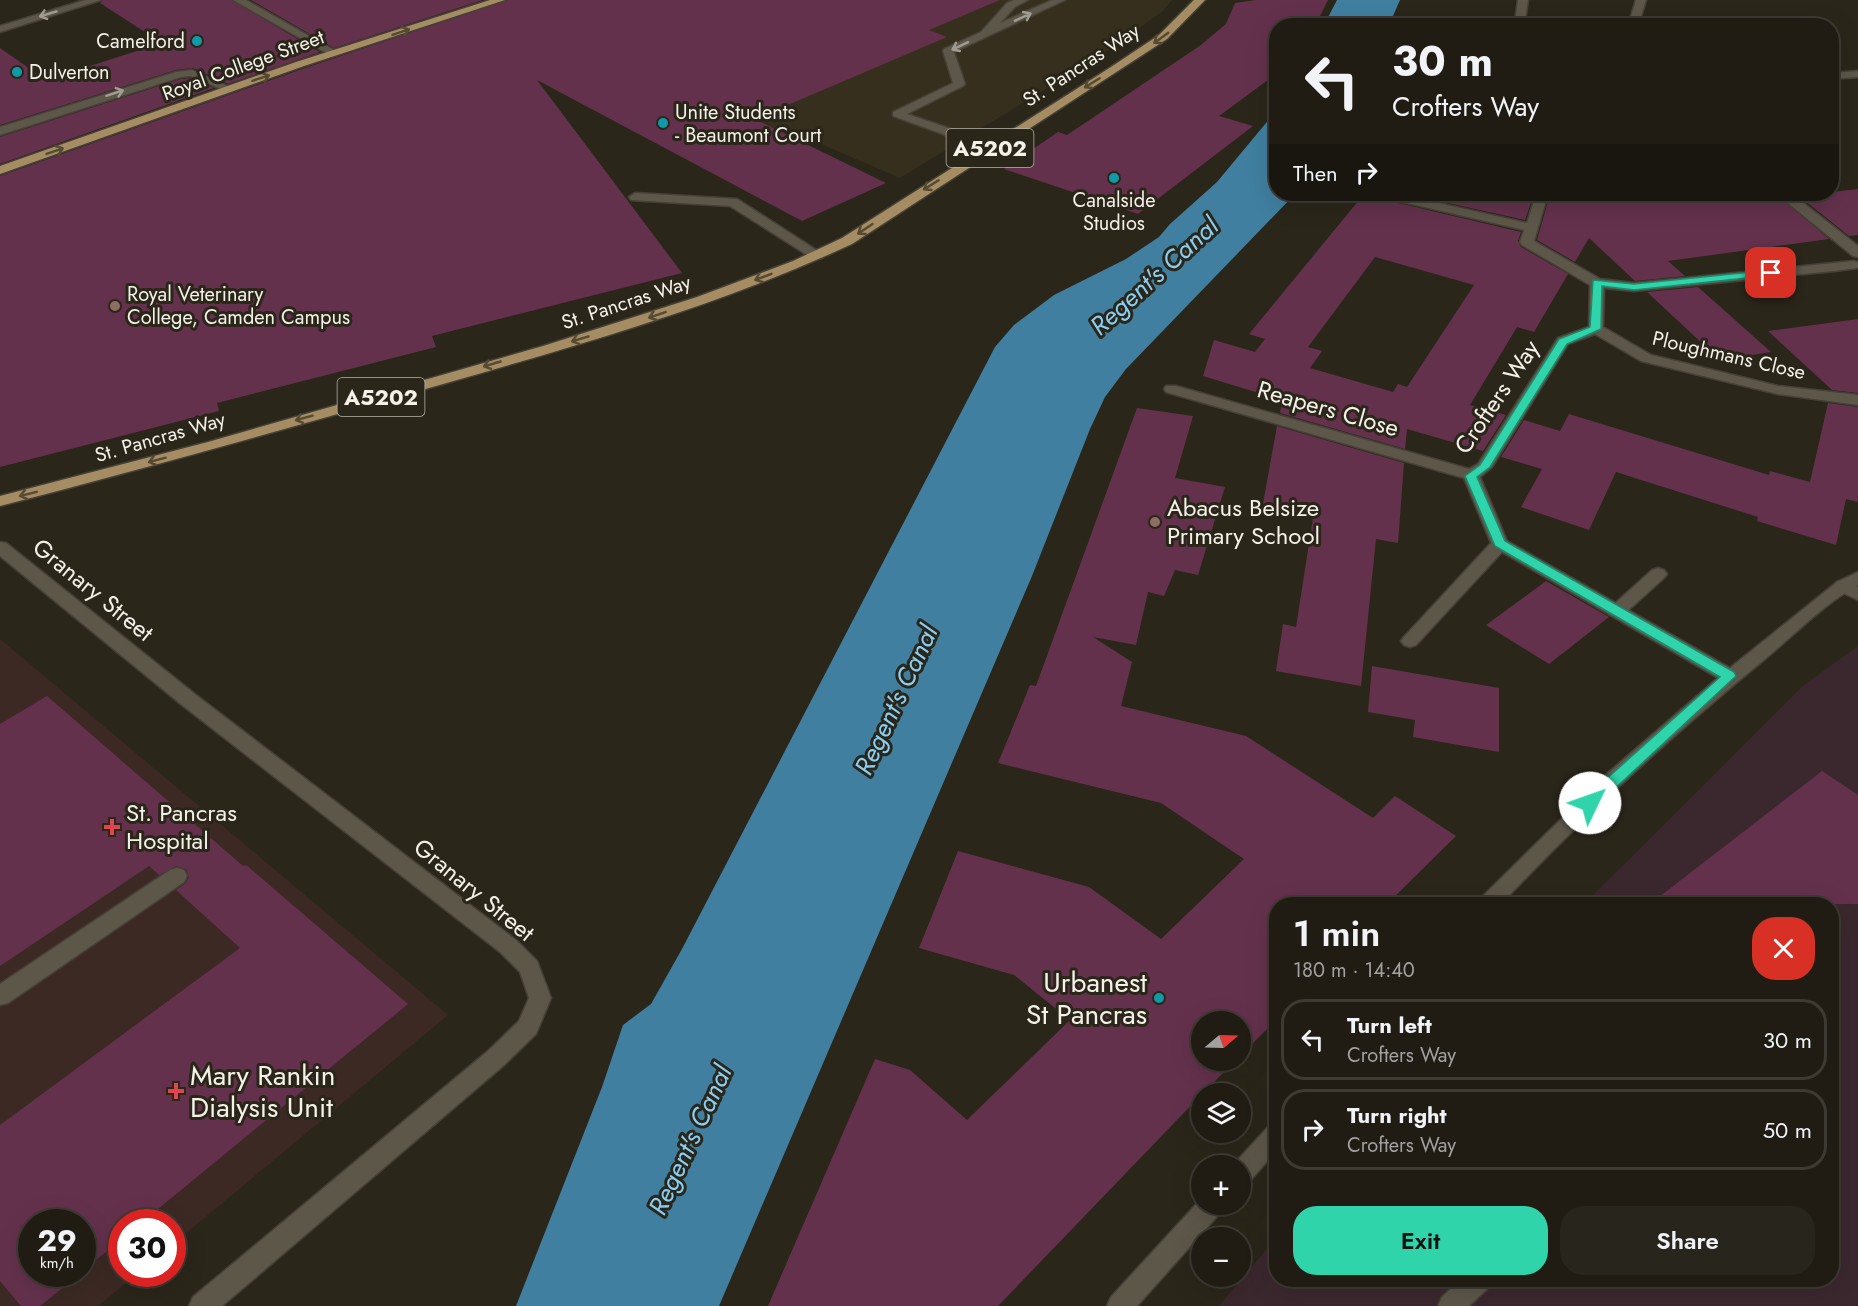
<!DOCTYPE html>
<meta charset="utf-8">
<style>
:root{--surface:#201c14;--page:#28251d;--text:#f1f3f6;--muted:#a2a1a0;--line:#3d3a34;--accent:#30d4aa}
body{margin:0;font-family:Jost,sans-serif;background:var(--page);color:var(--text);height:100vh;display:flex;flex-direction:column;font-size:22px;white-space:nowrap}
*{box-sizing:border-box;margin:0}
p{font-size:20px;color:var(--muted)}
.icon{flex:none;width:33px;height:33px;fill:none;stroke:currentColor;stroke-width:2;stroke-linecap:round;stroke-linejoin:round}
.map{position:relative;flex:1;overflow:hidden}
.side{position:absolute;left:1269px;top:897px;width:570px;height:390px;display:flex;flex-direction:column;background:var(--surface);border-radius:24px;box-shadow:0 6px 24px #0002,0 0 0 2px var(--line)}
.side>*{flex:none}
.banner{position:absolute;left:1269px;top:18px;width:570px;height:183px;border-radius:24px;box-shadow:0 6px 24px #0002,0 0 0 2px var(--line);background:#201c14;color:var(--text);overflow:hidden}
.needle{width:39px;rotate:71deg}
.buttons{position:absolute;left:1191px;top:1011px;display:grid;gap:12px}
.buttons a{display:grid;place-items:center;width:60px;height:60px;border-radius:50%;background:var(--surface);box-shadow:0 6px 24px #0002,0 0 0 2px var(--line);font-size:30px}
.speed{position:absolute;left:18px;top:1209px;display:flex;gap:12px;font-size:30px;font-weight:700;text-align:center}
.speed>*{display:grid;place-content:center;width:78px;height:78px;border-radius:50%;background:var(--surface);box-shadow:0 6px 24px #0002,0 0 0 2px var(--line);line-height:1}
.speed small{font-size:15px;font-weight:400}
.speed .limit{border:9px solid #d22;background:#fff;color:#111}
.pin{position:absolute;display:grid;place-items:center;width:51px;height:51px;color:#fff;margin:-26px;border-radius:12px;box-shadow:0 3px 9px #0006}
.me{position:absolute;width:66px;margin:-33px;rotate:48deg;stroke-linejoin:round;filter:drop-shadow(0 0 4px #0008)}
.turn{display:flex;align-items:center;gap:21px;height:126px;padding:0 24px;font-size:27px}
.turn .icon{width:78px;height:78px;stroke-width:2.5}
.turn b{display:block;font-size:42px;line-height:51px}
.then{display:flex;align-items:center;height:57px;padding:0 24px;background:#0003;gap:12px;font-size:22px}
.round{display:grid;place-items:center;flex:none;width:63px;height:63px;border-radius:24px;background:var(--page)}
.overview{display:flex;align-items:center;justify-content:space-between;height:102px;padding:0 24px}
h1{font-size:36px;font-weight:600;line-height:45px}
.cta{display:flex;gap:12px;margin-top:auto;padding:12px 24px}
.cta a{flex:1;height:69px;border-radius:24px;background:var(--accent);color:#111;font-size:24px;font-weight:600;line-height:69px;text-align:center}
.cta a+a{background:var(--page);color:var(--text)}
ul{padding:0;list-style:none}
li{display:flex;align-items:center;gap:18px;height:81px;margin:0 12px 9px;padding:0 12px;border:3px solid var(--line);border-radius:24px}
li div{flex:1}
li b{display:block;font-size:22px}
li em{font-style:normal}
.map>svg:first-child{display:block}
</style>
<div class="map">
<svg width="1858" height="1306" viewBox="0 0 1858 1306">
<rect width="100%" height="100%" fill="#2b261a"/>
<path fill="#372f1d" d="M539 0H1172L1163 11 1103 54 900 178 807 138 781 151Z"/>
<path fill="#3b282e" d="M1858 646V1306H1219L1276 1238V1280H1832V904H1584L1804 685Z"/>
<path fill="#3c2924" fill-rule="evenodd" d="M0 639 448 1015 173 1244 172 1222H122V1274H137L98 1306H0ZM32 1222H82V1274H32Z"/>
<path fill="#407fa0" d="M1337 0H1400L1389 25H1324Z
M1276 111V194H1295L1126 369 1105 397 1090 429 1032 576 719 1306H516L602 1087 623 1025 651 1004 682 949 995 347 1014 325 1054 295 1126 259 1159 237 1170 224 1217 182Z"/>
<path fill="#64314c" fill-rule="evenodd" d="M103 0H231L320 52 228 84 193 68 176 70 0 125V48L46 80 162 43 100 3Z
M251 0H483L334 48Z
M507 0H1000L929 30 947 37 755 119 886 183 802 221 537 80 682 273 432 336 436 347 217 403 219 411 0 467V176L305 68Z
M1256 0H1328L1315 26H1276V74L1219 116 1253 126 1138 214 1004 169 1058 132 1067 135 1201 45 1226 24 1235 3Z
M191 78 214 88 0 164V137L181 79Z
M1858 189V235L1849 236 1799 196Z
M1364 194H1392L1390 198 1394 202 1521 232 1518 241 1521 247 1568 274 1534 332 1517 327 1470 405 1506 415 1483 451 1407 429 1405 449 1280 413 1282 400 1203 376 1214 340 1255 352 1265 339 1249 334ZM1375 257 1474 285 1407 387 1398 384 1393 392 1310 368 1322 351 1308 347Z
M1407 194H1534L1525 220Z
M1550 194H1663L1666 196 1688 194H1734L1745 202 1781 198 1829 239 1668 261 1685 276 1635 281 1589 238 1575 262 1537 240Z
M1698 287 1771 352 1720 360 1647 292Z
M1858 319V393L1832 390 1768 331Z
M1828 403 1858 407V502L1846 499 1836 545 1757 521 1758 517 1616 472 1589 530 1521 507 1542 469 1501 457 1524 420 1560 431 1569 414 1769 475 1770 471 1810 482Z
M1137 408 1193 416 1175 478 1225 487 1198 575 1175 570 1164 596 1148 592 1136 645 1093 637 1132 662 1121 706 1246 736 1373 818 1395 796 1456 836 1387 904H1276V1020L1240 1056V1022H1202V1060H1236L1202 1094 998 1306H768L875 1059 910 1070 967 1120 1070 1020 1014 975 919 948 958 851 1089 887 1161 939 1244 859 1161 803 998 763 1030 685 1036 686Z
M1277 426 1404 463 1398 543 1376 539 1361 686 1276 671 1283 624 1296 627 1313 518 1262 509Z
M1546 581 1609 617 1549 664 1486 625Z
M1372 666 1499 688V752L1413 737 1415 720 1368 712Z
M47 696 243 866 246 865 408 1004 142 1222H122V1239L82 1271V1222H32V1274H80L40 1306H21L0 1281V1125L240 948 176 890 185 884 189 877 186 869 176 866 159 875 149 866 0 966V724Z
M1822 771 1858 795V904H1650Z"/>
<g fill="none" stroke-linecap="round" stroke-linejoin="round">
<defs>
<path id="lane" d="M1014 0H1028L1015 7 1000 23 1052 0H1065L954 52 965 84 963 86 907 114 995 144V150H987L893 116V112L953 83 943 51 944 49 981 32 1007 3Z
M1518 0H1528L1525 20 1533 26H1520L1515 21Z
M1636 0H1646L1638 26H1628Z
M192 70 234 89 228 92 191 76 181 77 0 135V127L176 72Z
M1858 71V77L1832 79V73Z
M1853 261 1858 262V268L1834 271 1827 267 1834 263Z
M1658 568 1664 570 1667 574 1664 578 1623 615H1611L1608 611 1611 607 1652 570Z
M1843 580 1858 587V600L1837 590 1834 586 1837 582Z
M177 868 184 870 187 876 184 882 8 1003 0 1005V984L170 870Z
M1460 1280H1491L1487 1289 1469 1306H1438L1442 1297Z"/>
<path id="street" d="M85 0H101L0 32V26Z
M233 0H246L339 53 338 55H330Z
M635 193 737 199 824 255 822 258H812L730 206 631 200 629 197Z
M1394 194H1399L1527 223 1536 194H1548L1534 241 1600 279 1634 283 1834 263 1841 267 1834 271 1634 291 1604 288 1603 327 1651 355 1778 386 1858 395V405L1778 394 1641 361 1595 334 1568 344 1492 467 1480 477 1507 541 1730 668 1837 582 1858 572V585C1825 603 1794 635 1765 659 1672 735 1583 817 1501 904H1478L1481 898 1608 773 1718 678 1502 552 1416 645 1410 647 1404 645 1401 641 1404 637 1491 543 1464 478 1166 392 1164 389 1166 386H1176L1469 469 1478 464 1558 338 1589 327 1590 285 1522 245 1520 242 1524 230 1394 200 1392 197Z
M1782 194H1792L1858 246V257L1853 256 1783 199Z
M0 542 6 543 196 695 516 940 537 961 551 998 536 1034 504 1065 222 1306H189L193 1297 488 1051 519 1021 529 998 520 972 500 952 182 705 0 556Z
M1276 1124V1151L1249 1182 1240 1185V1166H1232L1268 1127Z
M1202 1198V1204H1224L1221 1212 1137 1306H1107L1111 1297Z"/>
<path id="primary" d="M490 0H505L304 66 0 174V166L296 62Z
M1194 0H1205L1167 39 852 244C723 304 586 343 450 382 300 425 151 467 0 506V496L208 442 543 346 697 297 793 261 842 238 1111 67 1159 35Z"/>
</defs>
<use href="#lane" stroke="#454137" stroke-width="3"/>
<use href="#street" stroke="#454137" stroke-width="3"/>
<use href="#primary" stroke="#454137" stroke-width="3"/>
<use href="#lane" fill="#5d574a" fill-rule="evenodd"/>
<use href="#street" fill="#5d574a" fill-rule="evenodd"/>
<use href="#primary" fill="#a58c62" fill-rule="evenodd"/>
</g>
<defs><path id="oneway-shaft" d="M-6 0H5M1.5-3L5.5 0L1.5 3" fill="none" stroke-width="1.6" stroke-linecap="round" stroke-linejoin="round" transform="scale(1.5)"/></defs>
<g stroke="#a19c92">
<use href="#oneway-shaft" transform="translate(48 14) rotate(163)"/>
<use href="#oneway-shaft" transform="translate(1023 17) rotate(-25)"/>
<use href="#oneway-shaft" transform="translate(960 46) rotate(155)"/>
<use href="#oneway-shaft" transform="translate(115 93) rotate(-18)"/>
</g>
<g stroke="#564a33">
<use href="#oneway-shaft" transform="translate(401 32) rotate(-18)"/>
<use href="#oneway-shaft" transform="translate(1161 38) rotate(144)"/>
<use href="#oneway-shaft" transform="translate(261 78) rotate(-18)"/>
<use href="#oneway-shaft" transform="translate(1092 83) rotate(148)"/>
<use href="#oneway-shaft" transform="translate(55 151) rotate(-19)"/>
<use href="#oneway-shaft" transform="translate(931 185) rotate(148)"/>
<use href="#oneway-shaft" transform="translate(865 229) rotate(146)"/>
<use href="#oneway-shaft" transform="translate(763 277) rotate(159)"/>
<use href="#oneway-shaft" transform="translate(657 315) rotate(161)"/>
<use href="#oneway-shaft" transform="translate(580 339) rotate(163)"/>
<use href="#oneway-shaft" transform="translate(492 364) rotate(164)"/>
<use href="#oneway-shaft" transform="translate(304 418) rotate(165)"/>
<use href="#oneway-shaft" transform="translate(157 460) rotate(165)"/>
<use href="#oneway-shaft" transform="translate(28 494) rotate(166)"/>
</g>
<path fill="#30d4aa" stroke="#1f8a6e" stroke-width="1.5" d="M1771 270 1775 271V275L1634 290 1602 286 1601 329 1567 344 1490 467 1477 477 1505 541 1734 672 1736 676 1595 807H1584L1582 803 1584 799 1720 677 1495 546 1465 476 1480 465 1559 339 1590 327 1593 280 1634 284Z"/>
<g fill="#0f9aa8" stroke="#2b261a" stroke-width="2">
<circle cx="197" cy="41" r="6"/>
<circle cx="17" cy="72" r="6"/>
<circle cx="663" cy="123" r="6"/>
<circle cx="1114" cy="178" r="6"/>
<circle cx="1159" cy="998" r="6"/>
</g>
<g fill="#8d6e63" stroke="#2b261a" stroke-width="2">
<circle cx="115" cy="306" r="6"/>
<circle cx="1155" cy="522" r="6"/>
</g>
<g fill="#e0444e" stroke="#2b261a" stroke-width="2">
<path d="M109 818h6v6h6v6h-6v6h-6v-6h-6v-6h6z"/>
<path d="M173 1082h6v6h6v6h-6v6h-6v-6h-6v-6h6z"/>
</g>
<g text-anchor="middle" stroke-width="6" stroke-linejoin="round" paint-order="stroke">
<g font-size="20" fill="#f4f1e9" stroke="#2b261a" text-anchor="start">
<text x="185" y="48" text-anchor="end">Camelford</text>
<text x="29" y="79">Dulverton</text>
<text x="675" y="119">Unite Students<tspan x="675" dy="23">- Beaumont Court</tspan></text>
<text x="1114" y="207" text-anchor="middle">Canalside<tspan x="1114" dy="23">Studios</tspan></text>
<text x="127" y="301">Royal Veterinary<tspan x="127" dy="23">College, Camden Campus</tspan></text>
</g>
<g font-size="20" fill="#f4f1e9" stroke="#2b261a">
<text transform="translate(243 65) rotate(-20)" y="7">Royal College Street</text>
<text transform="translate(1081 65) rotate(-33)" y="7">St. Pancras Way</text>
<text transform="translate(626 302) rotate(-18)" y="7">St. Pancras Way</text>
<text transform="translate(1729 355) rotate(13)" y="7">Ploughmans Close</text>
<text transform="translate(160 437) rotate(-16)" y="7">St. Pancras Way</text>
</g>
<g fill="#2b261a" stroke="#b8b4ab" stroke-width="1.5">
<rect x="946.5" y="129" width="87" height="38" rx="4.5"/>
<rect x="337.5" y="378" width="87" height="38" rx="4.5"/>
</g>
<g font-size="22" font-weight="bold" fill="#f4f1e9">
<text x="990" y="156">A5202</text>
<text x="381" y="405">A5202</text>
</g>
<g font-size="24" fill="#f4f1e9" stroke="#2b261a">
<text transform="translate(1497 397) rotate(-56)" y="8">Crofters Way</text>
<text transform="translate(1328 409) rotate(16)" y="8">Reapers Close</text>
<text transform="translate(93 590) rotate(39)" y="8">Granary Street</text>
<text transform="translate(474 890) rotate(39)" y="8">Granary Street</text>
</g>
<g font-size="24" fill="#f4f1e9" stroke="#2b261a" text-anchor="start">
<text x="1167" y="516">Abacus Belsize<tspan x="1167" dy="28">Primary School</tspan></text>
<text x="126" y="821">St. Pancras<tspan x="126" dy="28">Hospital</tspan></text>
</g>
<g font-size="26" font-style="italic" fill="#88cff5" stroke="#2b261a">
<text transform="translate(1154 276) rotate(-42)" y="9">Regent's Canal</text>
<text transform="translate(896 700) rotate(-65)" y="9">Regent's Canal</text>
<text transform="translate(690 1140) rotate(-65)" y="9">Regent's Canal</text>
</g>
<g font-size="28" fill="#f4f1e9" stroke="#2b261a" text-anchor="end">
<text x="1147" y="992">Urbanest<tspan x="1147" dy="32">St Pancras</tspan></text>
<text x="190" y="1085" text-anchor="start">Mary Rankin<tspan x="190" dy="32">Dialysis Unit</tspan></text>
</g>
</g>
</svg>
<div class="buttons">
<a><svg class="needle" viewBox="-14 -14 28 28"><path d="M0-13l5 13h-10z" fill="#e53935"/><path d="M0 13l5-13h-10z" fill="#a2a1a0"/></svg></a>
<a><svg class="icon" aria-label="layers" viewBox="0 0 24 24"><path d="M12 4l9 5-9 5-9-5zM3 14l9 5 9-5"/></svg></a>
<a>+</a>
<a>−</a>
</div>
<div class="speed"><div>29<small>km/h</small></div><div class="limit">30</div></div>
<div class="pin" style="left:1771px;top:273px;background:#d93025"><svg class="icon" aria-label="arrive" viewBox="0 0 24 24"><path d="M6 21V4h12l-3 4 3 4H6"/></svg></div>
<svg class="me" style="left:1590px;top:803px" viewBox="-20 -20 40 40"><circle r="19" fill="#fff"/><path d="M0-13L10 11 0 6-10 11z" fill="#30d4aa"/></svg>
<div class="banner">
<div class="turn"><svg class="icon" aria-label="left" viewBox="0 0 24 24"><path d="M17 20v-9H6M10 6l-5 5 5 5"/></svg><div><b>30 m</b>Crofters Way</div></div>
<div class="then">Then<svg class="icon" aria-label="right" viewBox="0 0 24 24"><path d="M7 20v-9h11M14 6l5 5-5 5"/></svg></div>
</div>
<section class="side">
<div class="overview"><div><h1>1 min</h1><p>180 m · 14:40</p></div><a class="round" style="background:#d93025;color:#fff"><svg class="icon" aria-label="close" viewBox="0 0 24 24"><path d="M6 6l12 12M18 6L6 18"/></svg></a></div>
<ul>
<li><svg class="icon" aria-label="left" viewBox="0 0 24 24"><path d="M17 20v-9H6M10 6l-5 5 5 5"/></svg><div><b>Turn left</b><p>Crofters Way</p></div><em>30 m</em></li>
<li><svg class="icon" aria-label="right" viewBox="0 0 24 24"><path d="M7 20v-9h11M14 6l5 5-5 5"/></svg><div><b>Turn right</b><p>Crofters Way</p></div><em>50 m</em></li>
</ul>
<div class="cta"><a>Exit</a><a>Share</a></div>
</section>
</div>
